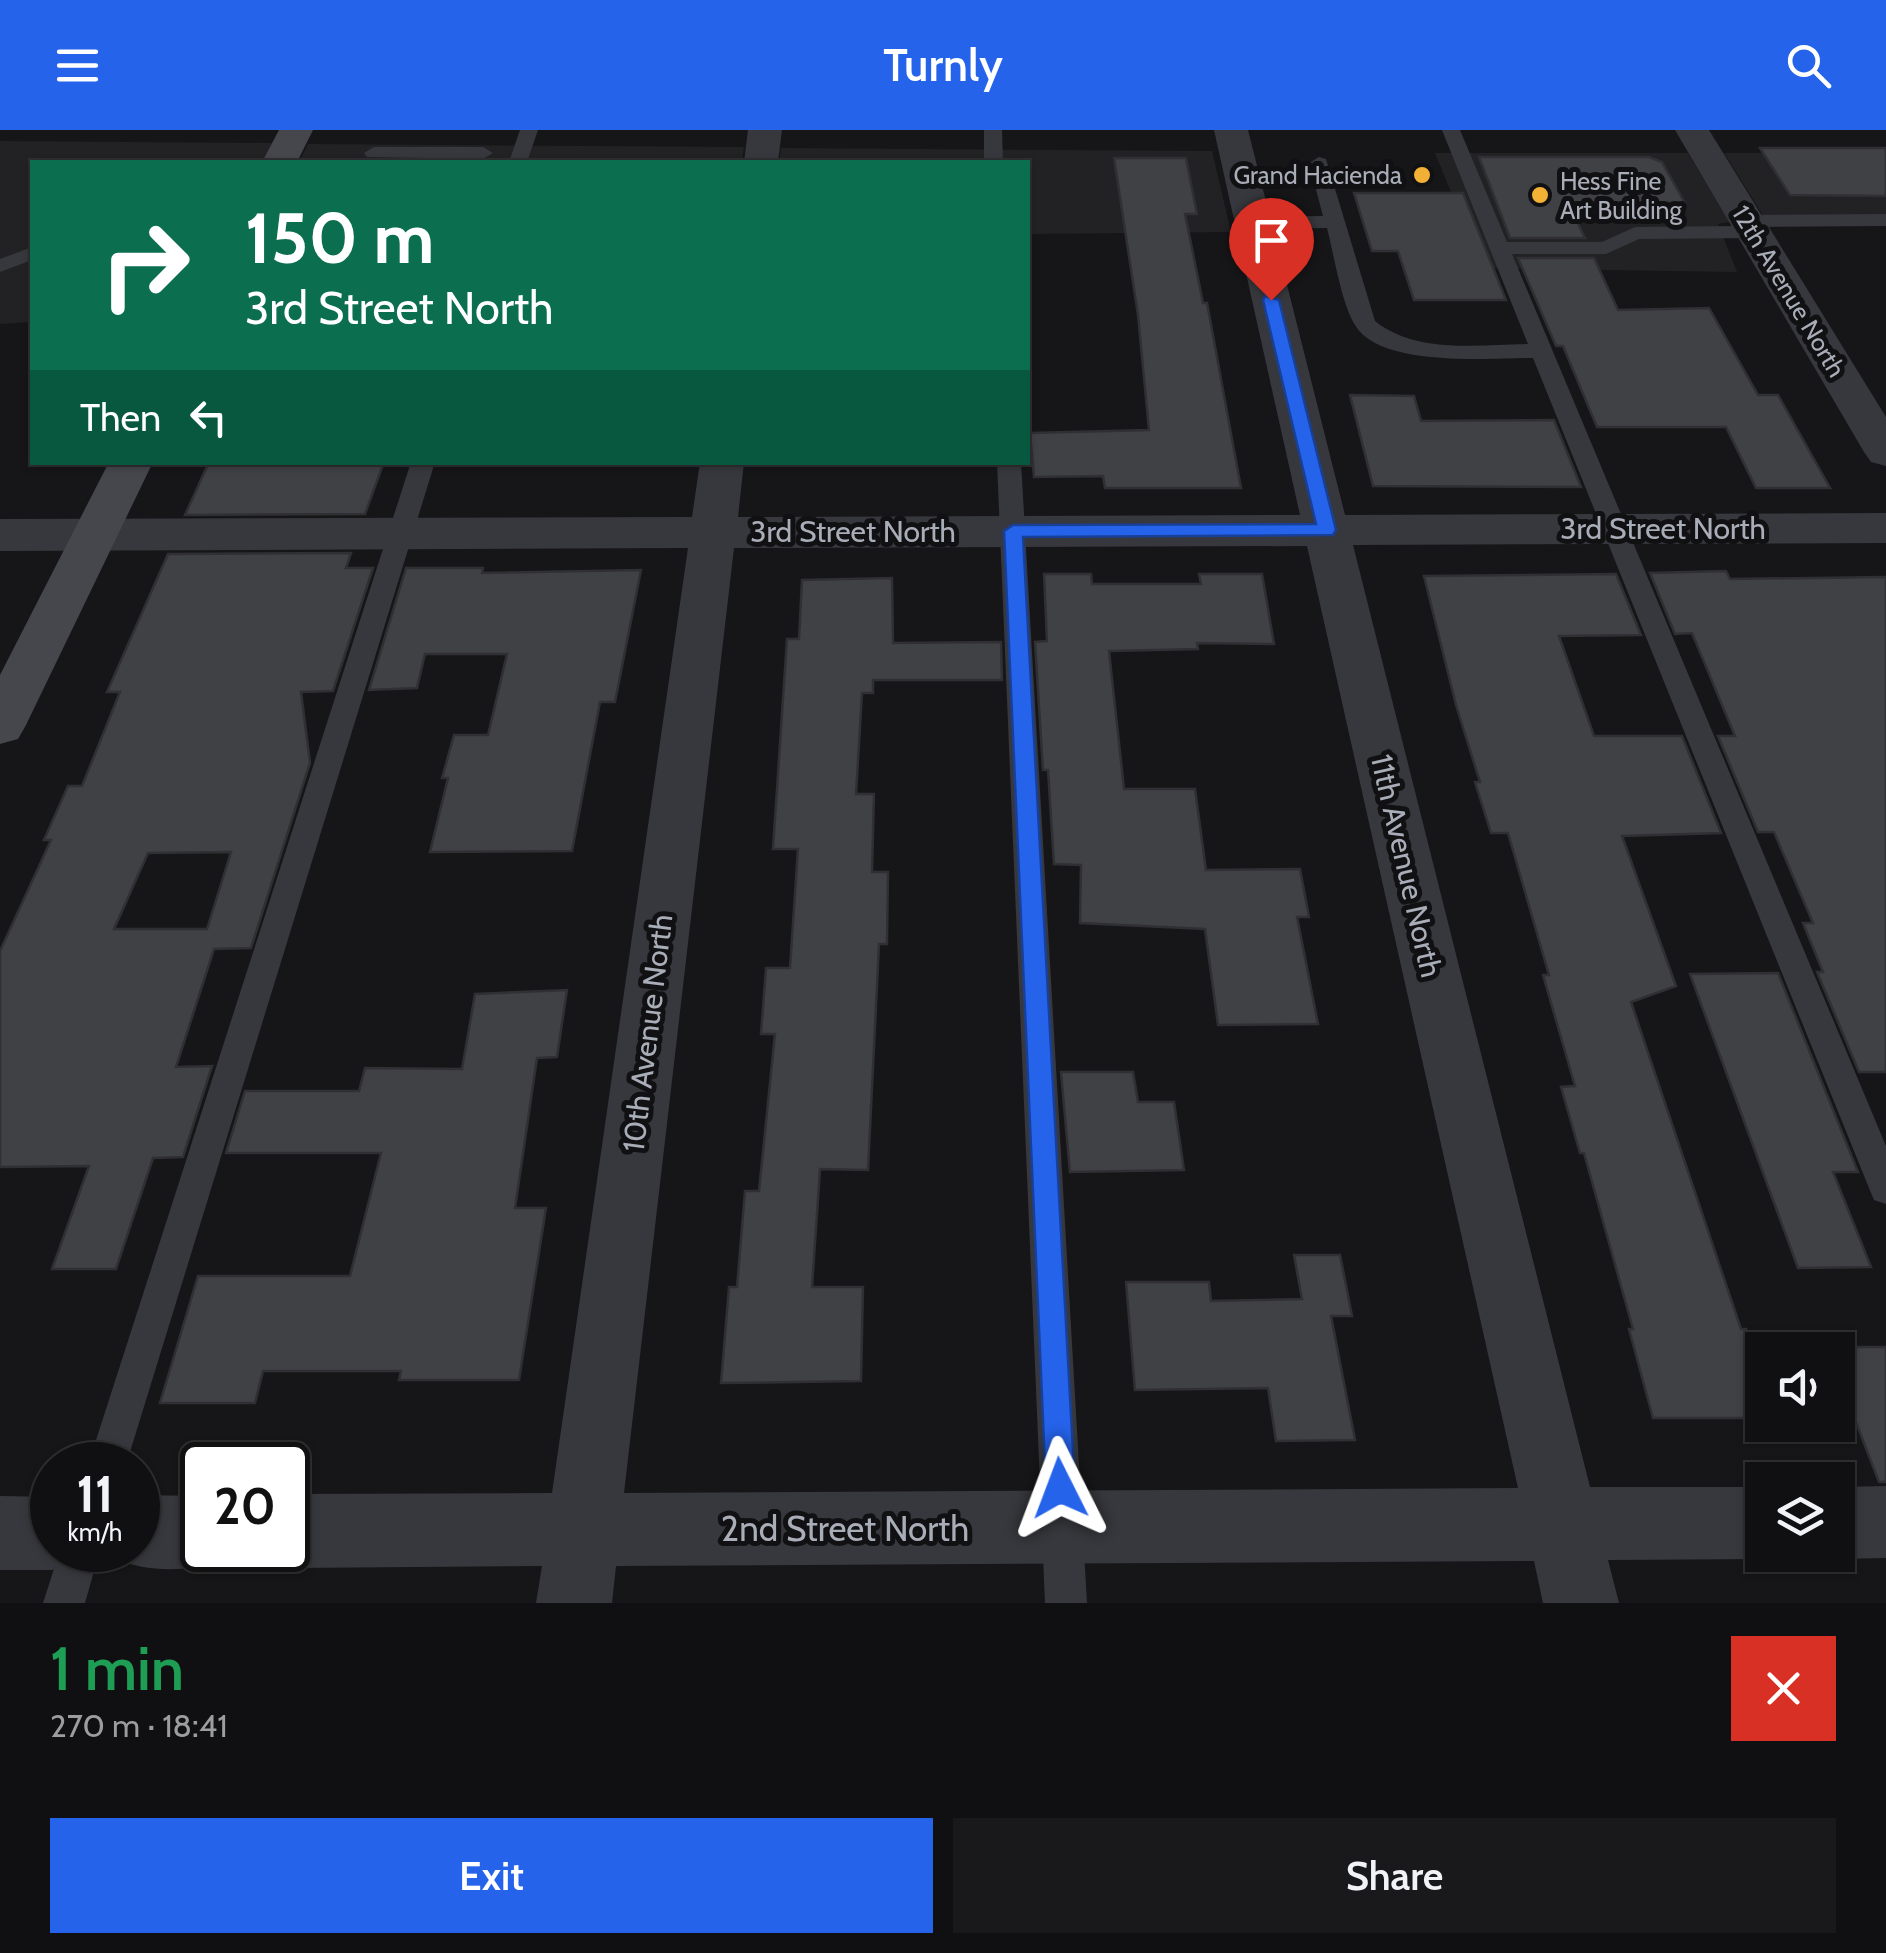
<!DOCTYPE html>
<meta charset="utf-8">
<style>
:root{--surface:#101012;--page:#19191b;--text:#f1f3f6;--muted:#9c9d9f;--line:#303032;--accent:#2563eb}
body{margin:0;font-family:Cabin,sans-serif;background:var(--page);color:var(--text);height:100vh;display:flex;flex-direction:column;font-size:38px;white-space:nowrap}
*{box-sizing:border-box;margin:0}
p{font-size:32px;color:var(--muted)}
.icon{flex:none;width:55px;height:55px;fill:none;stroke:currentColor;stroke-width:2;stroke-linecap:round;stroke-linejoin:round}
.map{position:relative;height:1473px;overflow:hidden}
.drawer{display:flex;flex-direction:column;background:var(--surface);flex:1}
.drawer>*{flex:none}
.hud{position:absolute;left:30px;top:30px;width:1000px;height:305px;border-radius:0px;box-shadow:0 2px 8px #0004,0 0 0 2px var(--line);background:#0b6e4f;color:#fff;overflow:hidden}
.controls{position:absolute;left:1745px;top:1202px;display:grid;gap:20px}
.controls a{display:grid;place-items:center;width:110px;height:110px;border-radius:0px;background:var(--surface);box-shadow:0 2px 8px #0004,0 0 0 2px var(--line);font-size:50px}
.speed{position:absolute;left:30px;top:1312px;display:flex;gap:20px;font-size:50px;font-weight:700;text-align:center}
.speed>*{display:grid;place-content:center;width:130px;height:130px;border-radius:50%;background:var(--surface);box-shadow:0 2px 8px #0004,0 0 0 2px var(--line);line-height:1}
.speed small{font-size:25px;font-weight:400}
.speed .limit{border:5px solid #111;border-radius:15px;background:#fff;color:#111}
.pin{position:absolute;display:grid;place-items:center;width:85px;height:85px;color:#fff;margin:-102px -42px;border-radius:50% 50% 50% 0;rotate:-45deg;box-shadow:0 0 10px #0007}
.pin .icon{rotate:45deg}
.me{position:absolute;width:110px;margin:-55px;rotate:357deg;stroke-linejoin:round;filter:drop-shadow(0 0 8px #0008)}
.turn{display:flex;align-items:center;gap:35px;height:210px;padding:0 50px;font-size:45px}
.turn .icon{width:130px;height:130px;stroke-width:2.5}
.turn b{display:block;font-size:70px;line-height:85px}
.then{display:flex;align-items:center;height:95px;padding:0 50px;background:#0003;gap:20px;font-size:38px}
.round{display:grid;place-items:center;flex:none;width:105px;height:105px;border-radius:0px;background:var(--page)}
.summary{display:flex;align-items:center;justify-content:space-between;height:170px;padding:0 50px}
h1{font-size:60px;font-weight:600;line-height:75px;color:#1e9e55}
.cta{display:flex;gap:20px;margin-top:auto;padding:20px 50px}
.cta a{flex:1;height:115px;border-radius:0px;background:var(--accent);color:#fff;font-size:40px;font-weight:600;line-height:115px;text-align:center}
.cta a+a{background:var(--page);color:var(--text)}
header{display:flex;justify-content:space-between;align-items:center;height:130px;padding:0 50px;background:var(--accent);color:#fff;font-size:45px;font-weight:600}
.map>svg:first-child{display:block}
</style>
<header><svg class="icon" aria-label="menu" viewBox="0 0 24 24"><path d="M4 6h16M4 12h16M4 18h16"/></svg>Turnly<svg class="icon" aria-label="search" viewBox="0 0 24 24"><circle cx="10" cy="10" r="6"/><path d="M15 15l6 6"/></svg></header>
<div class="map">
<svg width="1886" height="1473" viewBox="0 0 1886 1473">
<rect width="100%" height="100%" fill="#161618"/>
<path fill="#222225" d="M0 11 272 13 262 32H32V192L0 194Z
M308 14 744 17 742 32H299Z
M781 18 1212 21 1231 102 1028 104V32H779Z
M1886 22V91L1767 92 1724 23Z
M1435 23H1688L1729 92 1718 94 1737 142 1482 138Z"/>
<path fill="#404145" stroke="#303034" stroke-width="2.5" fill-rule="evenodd" d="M1760 18H1886V66L1790 65Z
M1479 27H1649L1662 32 1685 73H1568L1585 108H1510Z
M1114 28H1186L1197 84H1185L1203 173H1207L1241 358H1105L1103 346 1034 347 1030 303 1149 300 1138 185Z
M1354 63H1463L1506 170H1414L1398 121H1372Z
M1518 128H1594L1618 180 1709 178 1758 265H1778L1830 358H1756L1726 297H1597L1563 216H1556Z
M1350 265 1414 266 1421 291 1554 290 1581 357 1373 356Z
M209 332H384L365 384 185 385Z
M351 423 346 438H373L333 561 301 562 310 633 251 818 214 819 176 937 212 936 183 1027 153 1028 116 1139H52L89 1036 0 1037V821L51 710H44L68 656H82L120 562H107L168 424ZM231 722 207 799H114L148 723Z
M406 438H483L482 443 641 440 615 572H600L572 721 430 722 448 648H442L454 605H488L507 524H425L417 558 369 560Z
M1726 441 1730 449 1886 447V942H1859L1817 842H1823L1803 793H1813L1774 702H1758L1718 606H1735L1692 503 1675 504 1650 443Z
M1044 444H1091L1092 454H1201L1199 444H1262L1274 514 1197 513 1198 519 1109 521 1124 659H1195L1206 740 1300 739 1309 787H1297L1318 894 1218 895 1205 799 1080 793 1081 735 1054 734 1048 640H1043L1035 512 1047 511Z
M1616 444 1641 505 1559 506 1594 606H1682L1721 703 1622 706 1676 856 1631 872 1741 1199H1746L1752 1218H1762V1288H1653L1629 1199H1633L1584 1023H1580L1561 957 1575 956 1543 845H1549L1508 703H1491L1475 652H1480L1456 575 1424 446Z
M892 448 893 513 1001 512 1002 550H873V563H862L856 664H874L872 742H888L887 814H879L868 1040 820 1039 812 1157H863L861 1251 721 1253 729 1157H737L745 1061H759L775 904H761L766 838H790L798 719H773L787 509H799L802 450Z
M1778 843 1858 1042H1833L1871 1137 1798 1138 1690 844Z
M567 860 557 927 537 928 515 1078H546L519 1250H399L401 1241H263L255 1273H160L198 1146H350L381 1023H226L245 961H359L365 938 462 939 475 864Z
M1061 942H1133L1138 972H1174L1184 1040 1070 1042Z
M1294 1125H1340L1352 1186H1331L1355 1310 1276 1311 1268 1258 1135 1260 1126 1152H1209L1211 1171 1302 1169Z
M1838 1217H1886V1352H1879L1844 1261H1838Z"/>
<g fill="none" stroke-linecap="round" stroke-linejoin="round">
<path fill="#37383d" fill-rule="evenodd" d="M520 0H538L527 32H509Z
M984 0H1002L1003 32H984Z
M1442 0H1460L1507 112H1602L1635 97 1742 96 1737 91 1747 85 1886 84V96L1758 97 1763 102 1753 108 1639 109 1606 124H1512L1886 1016V1074L1874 1070 1869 1058 1533 228C1491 228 1380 238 1355 195 1341 172 1334 125 1327 98L1252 99 1242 93 1252 87 1323 86 1309 33 1319 27 1326 29 1375 191C1416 224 1479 215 1528 214Z
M374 17H483L493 23 483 29 367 27 364 23Z
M32 117V130L0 142V129Z
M411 332H435L126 1335H88Z
M997 332H1021L1087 1473H1045Z
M60 1420H100L85 1473H43Z"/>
<path fill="#37383d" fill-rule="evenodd" d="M748 0H782L778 32H744Z
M1214 0H1248L1345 385 1886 383V413L1353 415 1590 1357H1762V1425H1773L1762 1429 1608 1430 1619 1473H1543L1534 1431 616 1436 612 1473H536L542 1436 288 1438 262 1427 259 1420H288V1364L552 1363 688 418 0 421V389L692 387 700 332H744L738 387 1300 385ZM1307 416 1518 1358 624 1363 734 418Z
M1675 0H1709L1886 287V336L1871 332 1864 322Z
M1886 1356V1428L1838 1429 1827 1425H1838V1357Z
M138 1365 202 1366V1420H231L228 1428C191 1443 149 1443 112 1428L109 1420H138Z
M0 1366 52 1367V1420H82L78 1429 52 1440H0Z"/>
<path fill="#45474d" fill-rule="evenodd" d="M279 0H313L297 32H262Z
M109 332H153L26 595 18 609 0 614V545Z"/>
</g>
<path fill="#2563eb" stroke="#184099" stroke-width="2.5" d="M1265 166 1279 170 1336 400 1333 405 1023 407 1075 1358 1071 1368 1060 1372 1050 1368 1046 1358 1004 401 1013 395 1316 394 1263 170Z"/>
<g fill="#f2b134" stroke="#111113" stroke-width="4">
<circle cx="1422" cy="45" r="10"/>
<circle cx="1540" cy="65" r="10"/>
</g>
<g text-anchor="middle" stroke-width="10" stroke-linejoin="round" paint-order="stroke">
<g font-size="25" fill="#a8adb8" stroke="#111113" text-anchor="end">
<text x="1402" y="54">Grand Hacienda</text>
<text x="1560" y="60" text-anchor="start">Hess Fine<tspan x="1560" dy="29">Art Building</tspan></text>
</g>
<g font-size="25" fill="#a8adb8" stroke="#111113">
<text transform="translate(1789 161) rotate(59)" y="9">12th Avenue North</text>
</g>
<g font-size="30" fill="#a8adb8" stroke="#111113">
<text x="1663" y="409">3rd Street North</text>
<text x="853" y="412">3rd Street North</text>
<text transform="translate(1406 736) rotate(77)" y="10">11th Avenue North</text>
<text transform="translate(648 903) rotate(-83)" y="10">10th Avenue North</text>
</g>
<g font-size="35" fill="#a8adb8" stroke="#111113">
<text x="845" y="1411">2nd Street North</text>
</g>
</g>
</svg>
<div class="controls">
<a><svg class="icon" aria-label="sound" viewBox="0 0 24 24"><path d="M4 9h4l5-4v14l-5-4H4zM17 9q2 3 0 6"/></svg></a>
<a><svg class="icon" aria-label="layers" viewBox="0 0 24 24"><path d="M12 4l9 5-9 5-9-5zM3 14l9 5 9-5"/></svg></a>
</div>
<div class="speed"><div>11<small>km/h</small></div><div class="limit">20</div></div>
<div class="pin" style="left:1271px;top:170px;background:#d93025"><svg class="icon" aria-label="arrive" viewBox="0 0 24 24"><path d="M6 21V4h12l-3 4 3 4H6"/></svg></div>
<svg class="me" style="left:1060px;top:1358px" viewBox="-20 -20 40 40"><path d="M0-17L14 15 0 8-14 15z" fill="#2563eb" stroke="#fff" stroke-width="4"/></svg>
<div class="hud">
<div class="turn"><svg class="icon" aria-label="right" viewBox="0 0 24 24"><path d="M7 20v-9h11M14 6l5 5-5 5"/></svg><div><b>150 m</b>3rd Street North</div></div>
<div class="then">Then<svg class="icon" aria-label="left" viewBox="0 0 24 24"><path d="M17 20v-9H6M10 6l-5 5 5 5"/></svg></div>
</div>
</div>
<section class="drawer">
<div class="summary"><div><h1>1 min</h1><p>270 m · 18:41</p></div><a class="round" style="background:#d93025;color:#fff"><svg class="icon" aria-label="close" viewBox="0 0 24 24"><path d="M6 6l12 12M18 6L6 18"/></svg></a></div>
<div class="cta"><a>Exit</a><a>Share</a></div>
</section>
